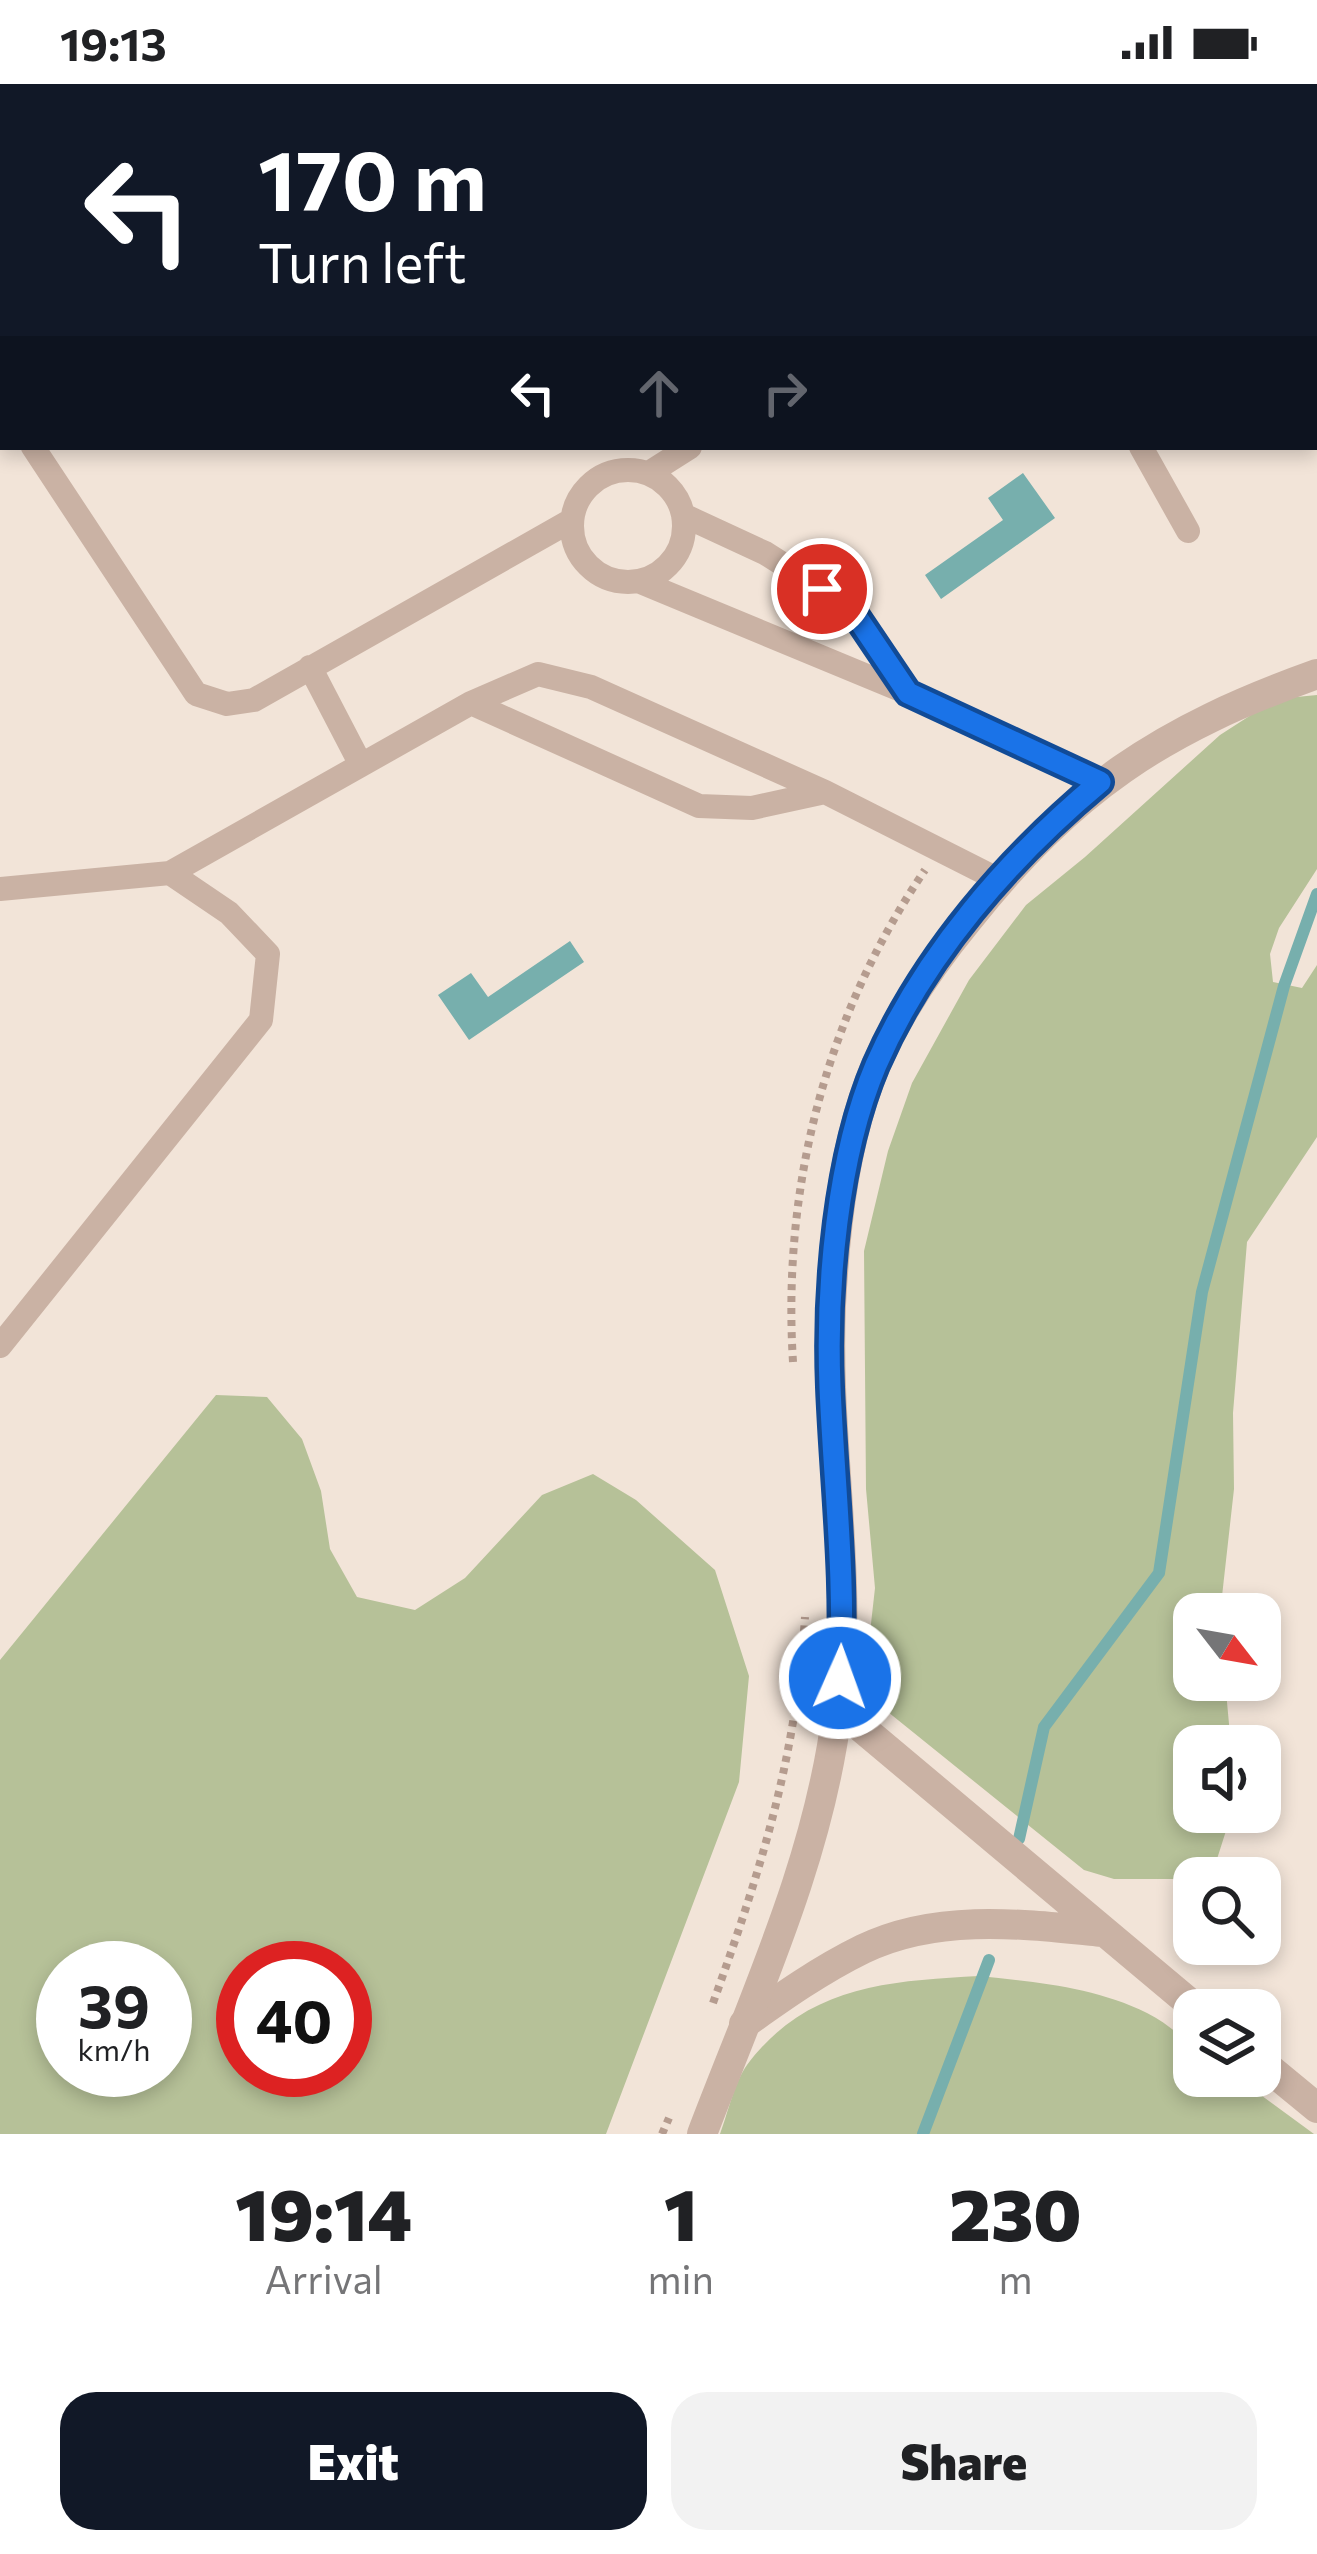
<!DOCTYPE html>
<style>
:root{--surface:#fff;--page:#f2f2f2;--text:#202124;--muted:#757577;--accent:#111827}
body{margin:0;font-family:Commissioner,sans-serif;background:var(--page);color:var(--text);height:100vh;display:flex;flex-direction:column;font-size:45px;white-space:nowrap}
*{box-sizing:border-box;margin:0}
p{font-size:39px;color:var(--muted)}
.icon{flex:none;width:66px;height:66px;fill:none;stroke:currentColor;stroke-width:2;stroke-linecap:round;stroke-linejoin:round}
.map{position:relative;height:2050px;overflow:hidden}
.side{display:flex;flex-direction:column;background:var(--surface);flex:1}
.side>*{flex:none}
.guide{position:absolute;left:0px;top:0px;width:1317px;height:366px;box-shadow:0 6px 18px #0003;background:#111827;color:#fff;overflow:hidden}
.needle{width:78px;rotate:121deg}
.fabs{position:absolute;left:1173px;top:1509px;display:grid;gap:24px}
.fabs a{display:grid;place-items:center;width:108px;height:108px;border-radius:24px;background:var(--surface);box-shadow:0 6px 18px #0003;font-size:60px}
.speed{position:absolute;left:36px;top:1857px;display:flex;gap:24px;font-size:60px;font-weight:700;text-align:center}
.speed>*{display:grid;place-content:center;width:156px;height:156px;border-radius:50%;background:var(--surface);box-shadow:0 6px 18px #0003;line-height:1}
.speed small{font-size:30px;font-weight:400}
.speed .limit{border:18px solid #d22;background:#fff;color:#111}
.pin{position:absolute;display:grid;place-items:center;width:102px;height:102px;color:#fff;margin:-51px;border:6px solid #fff;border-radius:50%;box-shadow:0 3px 12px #0007}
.me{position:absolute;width:132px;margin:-66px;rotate:2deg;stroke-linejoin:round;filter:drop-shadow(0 0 9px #0008)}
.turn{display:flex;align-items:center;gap:42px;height:252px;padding:0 60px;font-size:54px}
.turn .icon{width:156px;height:156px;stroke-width:2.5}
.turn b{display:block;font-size:84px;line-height:102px}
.lanes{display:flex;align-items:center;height:114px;padding:0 60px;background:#0003;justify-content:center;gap:60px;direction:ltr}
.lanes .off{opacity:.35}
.eta{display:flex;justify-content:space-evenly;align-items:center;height:204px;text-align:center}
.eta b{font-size:72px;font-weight:800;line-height:84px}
.action{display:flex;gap:24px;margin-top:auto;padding:24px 60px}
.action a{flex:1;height:138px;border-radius:36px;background:var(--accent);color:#fff;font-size:48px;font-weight:800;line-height:138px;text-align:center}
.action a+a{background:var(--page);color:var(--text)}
.status{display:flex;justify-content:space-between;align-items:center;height:84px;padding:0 60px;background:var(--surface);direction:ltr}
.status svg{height:33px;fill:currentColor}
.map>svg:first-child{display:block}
</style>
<div class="status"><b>19:13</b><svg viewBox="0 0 49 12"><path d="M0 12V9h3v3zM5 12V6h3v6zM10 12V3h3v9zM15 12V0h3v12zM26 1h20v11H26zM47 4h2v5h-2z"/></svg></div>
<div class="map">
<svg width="1317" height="2050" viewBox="0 0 1317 2050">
<rect width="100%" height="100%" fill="#f2e4d8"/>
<path fill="#b6c198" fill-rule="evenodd" d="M1317 611V785L1279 844 1270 870 1273 898 1302 904 1317 881V1053L1247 1158 1233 1329 1234 1405 1220 1530H1194V1596H1225L1231 1662H1194V1728H1232L1217 1775 1188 1795H1114L1084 1786 888 1628 865 1593 875 1504 866 1405 864 1167 888 1067 912 999 969 896 1026 821 1085 773 1220 651 1276 615Z
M216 1311 267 1313 302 1355 321 1407 330 1465 357 1513 415 1526 465 1494 542 1411 593 1390 636 1416 715 1486 749 1592 739 1698 606 2050H0V1576ZM63 1884H165V1986H63ZM243 1884H345V1986H243Z
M979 1892C1036 1898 1095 1903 1147 1929 1164 1937 1179 1951 1194 1962V1992H1235L1314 2050H720C728 2029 734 1999 747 1981 806 1902 887 1897 979 1892Z"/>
<path fill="#77afad" d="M1023 389 1055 434 941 515 925 491 1003 436 988 414Z
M570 857 584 878 469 956 438 911 471 889 488 913Z"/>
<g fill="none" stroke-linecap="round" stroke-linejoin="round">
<path stroke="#77afad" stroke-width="12" d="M1019 1755 1044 1643 1159 1489 1202 1208 1284 902 1317 810
M923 2050 989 1876"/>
<path stroke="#b59c8f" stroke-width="8" stroke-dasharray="6 6" stroke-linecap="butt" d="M793 1278C782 1103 826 931 925 786
M713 1919C761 1786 796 1675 805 1533
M662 2050 669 2034"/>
<path stroke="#cab2a4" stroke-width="24" d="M32 3 37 0
M629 3 634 0
M1225 3 1229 0
M0 24 3 22
M0 310 3 315
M33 363 196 610 227 620 254 616 572 436
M1141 363 1188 447
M572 442a56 56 0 1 1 112 0a56 56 0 1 1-112 0Z
M649 389 690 363
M683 431 765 469 850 523 906 607
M638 497 908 609 1100 698
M310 583 361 681
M471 619 699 722 752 724 825 708
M170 789 471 619 538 590 591 603 825 708 999 796
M0 805 170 789 229 829 268 870 261 936 0 1262"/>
<path stroke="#cab2a4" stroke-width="30" d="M838 1624 1198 1926
M744 1940C782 1913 820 1886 863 1865 937 1829 1023 1840 1102 1848
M1260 1977 1317 2024"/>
<path stroke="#cab2a4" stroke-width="30" d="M702 2050C754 1913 819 1775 837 1628 854 1492 825 1357 831 1221 835 1142 845 1054 876 981 899 927 931 881 968 836 1072 705 1160 646 1317 590"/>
</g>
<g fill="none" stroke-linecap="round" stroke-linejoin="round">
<defs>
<path id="route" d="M822 505 850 523 908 609 1100 698C1009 774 924 871 876 981 837 1073 826 1203 830 1303 834 1401 846 1496 840 1594"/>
</defs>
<use href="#route" stroke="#114b97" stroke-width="30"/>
<use href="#route" stroke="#1a73e8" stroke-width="21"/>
</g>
</svg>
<div class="fabs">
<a><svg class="needle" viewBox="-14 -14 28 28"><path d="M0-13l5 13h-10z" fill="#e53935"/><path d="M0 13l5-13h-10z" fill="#757577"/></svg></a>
<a><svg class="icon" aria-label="sound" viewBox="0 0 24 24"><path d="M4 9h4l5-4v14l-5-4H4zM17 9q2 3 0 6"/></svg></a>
<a><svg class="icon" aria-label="search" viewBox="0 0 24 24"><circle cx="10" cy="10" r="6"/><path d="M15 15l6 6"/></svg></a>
<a><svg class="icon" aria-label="layers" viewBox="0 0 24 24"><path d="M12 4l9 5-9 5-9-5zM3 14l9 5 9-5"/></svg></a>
</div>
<div class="speed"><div>39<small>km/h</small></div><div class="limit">40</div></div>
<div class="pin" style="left:822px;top:505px;background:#d93025"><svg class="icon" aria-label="arrive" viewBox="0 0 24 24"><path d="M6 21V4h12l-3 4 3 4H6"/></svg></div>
<svg class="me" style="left:840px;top:1594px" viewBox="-20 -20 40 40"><circle r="17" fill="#1a73e8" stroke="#fff" stroke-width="3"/><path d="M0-11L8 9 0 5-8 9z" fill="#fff"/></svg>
<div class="guide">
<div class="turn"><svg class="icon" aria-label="left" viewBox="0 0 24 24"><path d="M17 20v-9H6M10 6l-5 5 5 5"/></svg><div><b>170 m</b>Turn left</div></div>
<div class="lanes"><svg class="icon" aria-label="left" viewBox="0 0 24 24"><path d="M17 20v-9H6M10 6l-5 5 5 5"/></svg><svg class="icon off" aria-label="ahead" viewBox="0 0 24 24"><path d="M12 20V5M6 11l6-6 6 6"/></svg><svg class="icon off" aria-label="right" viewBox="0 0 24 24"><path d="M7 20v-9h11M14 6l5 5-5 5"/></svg></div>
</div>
</div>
<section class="side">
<div class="eta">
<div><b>19:14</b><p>Arrival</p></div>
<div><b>1</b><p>min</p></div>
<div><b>230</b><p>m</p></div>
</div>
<div class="action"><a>Exit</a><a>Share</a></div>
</section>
